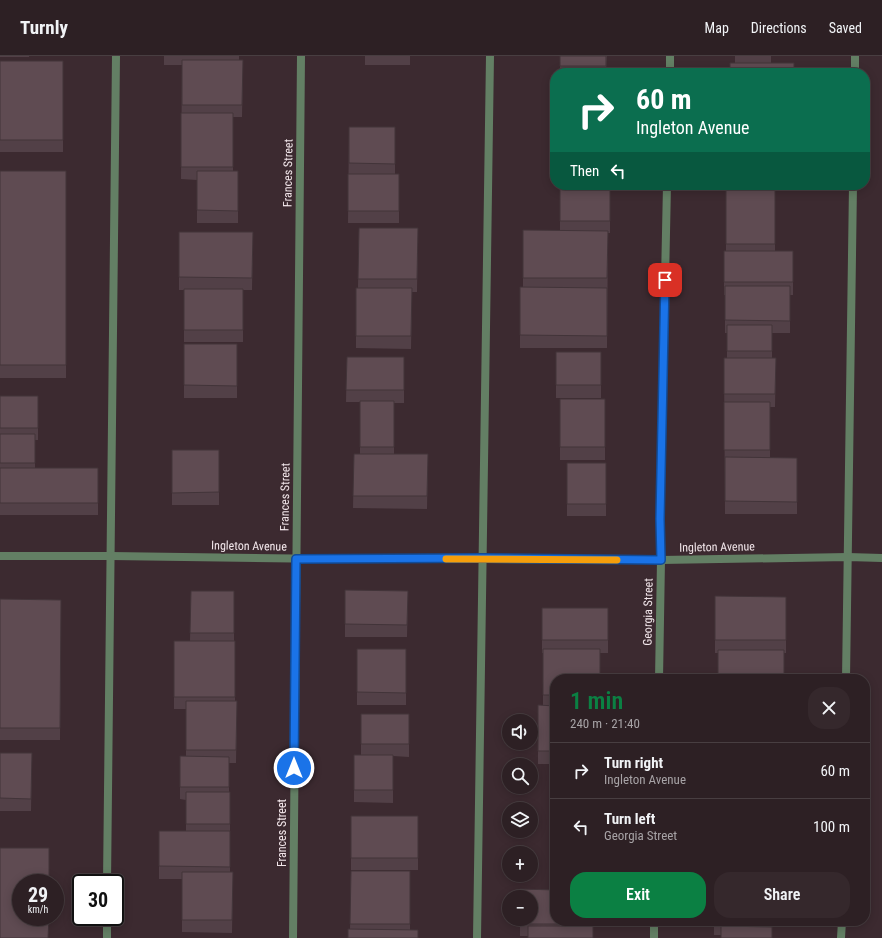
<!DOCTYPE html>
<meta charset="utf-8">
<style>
:root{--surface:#2d2024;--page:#35282c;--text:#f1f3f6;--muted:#a7a3a6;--line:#483e41;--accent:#0b8043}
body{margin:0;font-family:"Roboto Condensed",sans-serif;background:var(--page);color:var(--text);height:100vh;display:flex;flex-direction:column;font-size:15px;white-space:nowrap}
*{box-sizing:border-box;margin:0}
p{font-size:13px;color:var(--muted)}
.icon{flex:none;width:22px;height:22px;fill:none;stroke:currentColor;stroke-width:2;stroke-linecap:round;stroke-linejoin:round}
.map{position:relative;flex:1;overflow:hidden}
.drawer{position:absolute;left:550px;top:618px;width:320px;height:252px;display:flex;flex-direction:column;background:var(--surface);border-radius:16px;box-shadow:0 2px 10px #0003,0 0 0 1px var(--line)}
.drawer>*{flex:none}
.top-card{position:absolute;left:550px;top:12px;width:320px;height:122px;border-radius:16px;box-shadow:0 2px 10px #0003,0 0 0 1px var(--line);background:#0b6e4f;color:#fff;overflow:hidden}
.controls{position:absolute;left:502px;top:658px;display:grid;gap:8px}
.controls a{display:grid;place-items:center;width:36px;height:36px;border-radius:50%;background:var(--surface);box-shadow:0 2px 10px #0003,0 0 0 1px var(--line);font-size:20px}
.speed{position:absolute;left:12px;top:818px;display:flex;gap:8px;font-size:20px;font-weight:700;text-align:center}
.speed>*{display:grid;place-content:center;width:52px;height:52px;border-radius:50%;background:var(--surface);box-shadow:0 2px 10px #0003,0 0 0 1px var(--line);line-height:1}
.speed small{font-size:10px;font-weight:400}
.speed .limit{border:2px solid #111;border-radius:6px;background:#fff;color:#111}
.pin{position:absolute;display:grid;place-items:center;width:34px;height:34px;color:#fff;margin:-17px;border-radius:8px;box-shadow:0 2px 6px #0006}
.me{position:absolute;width:44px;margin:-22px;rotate:0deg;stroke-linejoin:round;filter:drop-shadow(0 0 3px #0008)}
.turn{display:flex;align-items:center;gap:14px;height:84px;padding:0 20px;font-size:18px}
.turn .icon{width:52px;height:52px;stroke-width:2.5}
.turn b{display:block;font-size:28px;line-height:34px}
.then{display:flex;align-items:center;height:38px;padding:0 20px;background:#0003;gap:8px;font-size:15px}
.round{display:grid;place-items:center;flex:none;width:42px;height:42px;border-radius:16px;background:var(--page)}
.headline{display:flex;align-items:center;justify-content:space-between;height:68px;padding:0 20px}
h1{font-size:24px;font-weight:600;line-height:30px;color:var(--accent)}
.action{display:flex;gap:8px;margin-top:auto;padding:8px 20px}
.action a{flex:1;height:46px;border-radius:16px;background:var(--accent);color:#fff;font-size:16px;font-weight:600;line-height:46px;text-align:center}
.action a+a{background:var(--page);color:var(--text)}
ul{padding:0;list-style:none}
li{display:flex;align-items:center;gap:12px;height:56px;padding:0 20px;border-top:1px solid var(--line)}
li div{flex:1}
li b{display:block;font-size:15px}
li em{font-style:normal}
header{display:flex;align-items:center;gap:24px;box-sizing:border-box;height:56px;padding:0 20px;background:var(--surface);border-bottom:1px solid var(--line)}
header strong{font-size:19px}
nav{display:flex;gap:22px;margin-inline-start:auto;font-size:14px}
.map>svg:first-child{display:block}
</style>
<header>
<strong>Turnly</strong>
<nav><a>Map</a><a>Directions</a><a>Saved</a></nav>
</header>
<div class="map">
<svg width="882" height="882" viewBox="0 0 882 882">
<rect width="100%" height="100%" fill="#3c2a30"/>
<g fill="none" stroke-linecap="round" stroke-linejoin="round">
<path stroke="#637f64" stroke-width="8" d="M855 17V0
M846 623 853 129
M107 827 116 0
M107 882V861
M477 882 490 0
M841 882 842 865"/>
<path stroke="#637f64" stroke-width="8" d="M670 17V0
M0 500H111L333 503H483L661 504 848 501 882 502
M659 623 661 504 660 463 667 129
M293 882 301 0
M654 882V865"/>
</g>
<path fill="#524047" d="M0 0H29V1H0Z
M164 0H239V4H243L242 61H233V115H238V167H197V124L181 123 182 9H164Z
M365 0H410V9H365Z
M560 0H607L606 14 609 17H560Z
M735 0H771V7H735Z
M0 5H63V96H0Z
M349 71H395V118H399V167H348Z
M0 115H66V322H0Z
M560 129H610V177H608L607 292H520V231H523V174H560Z
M726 129H775V195H793V239H790V277H772V302H776L775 351H770V402H797V458H725L724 302H727V277H725V239H724V195H726Z
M359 172H418L417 236H412L411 293 356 292V232H358Z
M179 176H253L252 234H243V286H184V234H179Z
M184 288H237V342H184Z
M556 296H601V342H556Z
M347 301H404V347H394V398H428L427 453 353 452 354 398H360V346H346Z
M0 340H38V384H35V412H98V459H0Z
M560 343H605V404H560Z
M172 394H219V449H172Z
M567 407H606V460H567Z
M345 534 408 535 407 581H345Z
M191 535H234V585H235V645H237L236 707H229V736H230V816H233L232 877 182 876V823H159V775H186V744L180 743V700H186V653H174V585H190Z
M715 540 786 541V597H715Z
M0 543 61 544 60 684H0Z
M542 552H608V597H600L555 623V708H538V649H543V597H542Z
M357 593H406V649H357Z
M361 658H409V701L393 700V747L354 746V699H361Z
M0 697H32L31 755H0Z
M351 760H418V814H351Z
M351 815H410V874L350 873Z
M520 863 591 865V870L528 880H520Z
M714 865H769V871L721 879H714Z"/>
<path fill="#5f4b52" stroke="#423439" d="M560 0H606V10H560Z
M182 4H243L242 49H182Z
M0 5H63V84H0Z
M730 7H794V17H730Z
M560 14H609V17H560Z
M181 57H233V111H181Z
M349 71H395V108L349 107Z
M0 115H66V309H0Z
M197 115H238V155L197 154Z
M348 118H399V155H348Z
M560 129H610V165H560Z
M726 129H775V188H726Z
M359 172H418L417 223H358Z
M523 174 608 175 607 222H523Z
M179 176H253L252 222 179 221Z
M724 195H793V226H724Z
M725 230H790V265L725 264Z
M520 231 607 232V280L520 279Z
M356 232H412L411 280H356Z
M184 233H243V274H184Z
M727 269H772V295H727Z
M184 288H237V330L184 329Z
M556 296H601V329H556Z
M347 301H404V334H346Z
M724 302H776L775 338H724Z
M0 340H38V372H0Z
M560 343H605V391H560Z
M360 345H394V391H360Z
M724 346H770V394H724Z
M0 378H35V407H0Z
M172 394H219V436L172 437Z
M354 398H428L427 440H353Z
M725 401 797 402V446L725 445Z
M567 407H606V448H567Z
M0 412H98V447H0Z
M345 534 408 535 407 569 345 568Z
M191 535H234V577H190Z
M715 540 786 541V584H715Z
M0 543 61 544 60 672H0Z
M542 552H608V584H542Z
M174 585H235V641H174Z
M357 593H406V637L357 636Z
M543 593H600V623H555V639H543Z
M718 594H784V623H718Z
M186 645H237L236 694H186Z
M538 649 555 650V695H538Z
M361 658H409V688H361Z
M0 697H32L31 743 0 742Z
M354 699H393V734H354Z
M180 700 229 701V731H180Z
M186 736H230V768H186Z
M351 760H418V802H351Z
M159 775H230V811L159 810Z
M0 792H49V827H21V861H49L48 882H0Z
M351 815H410V868H350Z
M182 816H233L232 864H182Z
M520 833 555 834V865H591V868H520V863H531V841H520Z
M714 865H769V867H714Z
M528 870H593V882H528Z
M721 870 772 871V882H721Z
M348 873 418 874V882H348Z"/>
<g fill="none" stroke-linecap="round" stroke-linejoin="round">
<defs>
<path id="route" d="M294 712 296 503 483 502 661 504 660 463 665 224"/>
</defs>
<use href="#route" stroke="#114b97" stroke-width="10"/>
<use href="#route" stroke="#1a73e8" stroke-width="7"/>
<path stroke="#f59e0b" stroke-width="7" d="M446 503 617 504"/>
</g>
<g text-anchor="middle" stroke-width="3" stroke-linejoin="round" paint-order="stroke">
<g font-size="12" fill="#f2e6ea" stroke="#3c2a30">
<text transform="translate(288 117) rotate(-89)" y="4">Frances Street</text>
<text transform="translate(285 441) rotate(-89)" y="4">Frances Street</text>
<text transform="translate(249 490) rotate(1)" y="4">Ingleton Avenue</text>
<text transform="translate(717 491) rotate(-1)" y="4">Ingleton Avenue</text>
<text transform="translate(648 556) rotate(-89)" y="4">Georgia Street</text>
<text transform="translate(282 777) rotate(-90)" y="4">Frances Street</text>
</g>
</g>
</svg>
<div class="controls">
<a><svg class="icon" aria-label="sound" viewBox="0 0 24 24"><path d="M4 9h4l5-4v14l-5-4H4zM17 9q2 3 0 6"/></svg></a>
<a><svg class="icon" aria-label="search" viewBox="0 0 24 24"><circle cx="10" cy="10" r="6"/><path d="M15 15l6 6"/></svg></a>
<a><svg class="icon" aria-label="layers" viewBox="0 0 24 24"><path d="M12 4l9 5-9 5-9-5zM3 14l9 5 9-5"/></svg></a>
<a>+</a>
<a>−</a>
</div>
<div class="speed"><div>29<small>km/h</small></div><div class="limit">30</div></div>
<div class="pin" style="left:665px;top:224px;background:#d93025"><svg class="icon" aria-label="arrive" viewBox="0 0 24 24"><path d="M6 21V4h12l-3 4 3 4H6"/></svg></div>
<svg class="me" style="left:294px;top:712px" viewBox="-20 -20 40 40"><circle r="17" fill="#1a73e8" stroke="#fff" stroke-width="3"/><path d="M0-11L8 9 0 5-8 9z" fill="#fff"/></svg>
<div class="top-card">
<div class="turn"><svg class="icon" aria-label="right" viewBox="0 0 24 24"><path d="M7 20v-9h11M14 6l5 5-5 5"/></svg><div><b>60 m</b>Ingleton Avenue</div></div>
<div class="then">Then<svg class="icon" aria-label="left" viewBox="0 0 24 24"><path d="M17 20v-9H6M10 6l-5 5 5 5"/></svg></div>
</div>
<section class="drawer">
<div class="headline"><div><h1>1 min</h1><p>240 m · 21:40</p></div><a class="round"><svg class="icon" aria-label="close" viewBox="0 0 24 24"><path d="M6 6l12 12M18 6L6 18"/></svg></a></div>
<ul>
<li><svg class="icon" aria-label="right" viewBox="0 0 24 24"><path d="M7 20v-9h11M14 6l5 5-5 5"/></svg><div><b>Turn right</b><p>Ingleton Avenue</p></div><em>60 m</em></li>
<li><svg class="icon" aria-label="left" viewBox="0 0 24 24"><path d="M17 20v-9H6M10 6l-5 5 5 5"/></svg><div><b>Turn left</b><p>Georgia Street</p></div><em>100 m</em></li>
</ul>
<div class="action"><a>Exit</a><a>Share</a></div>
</section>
</div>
